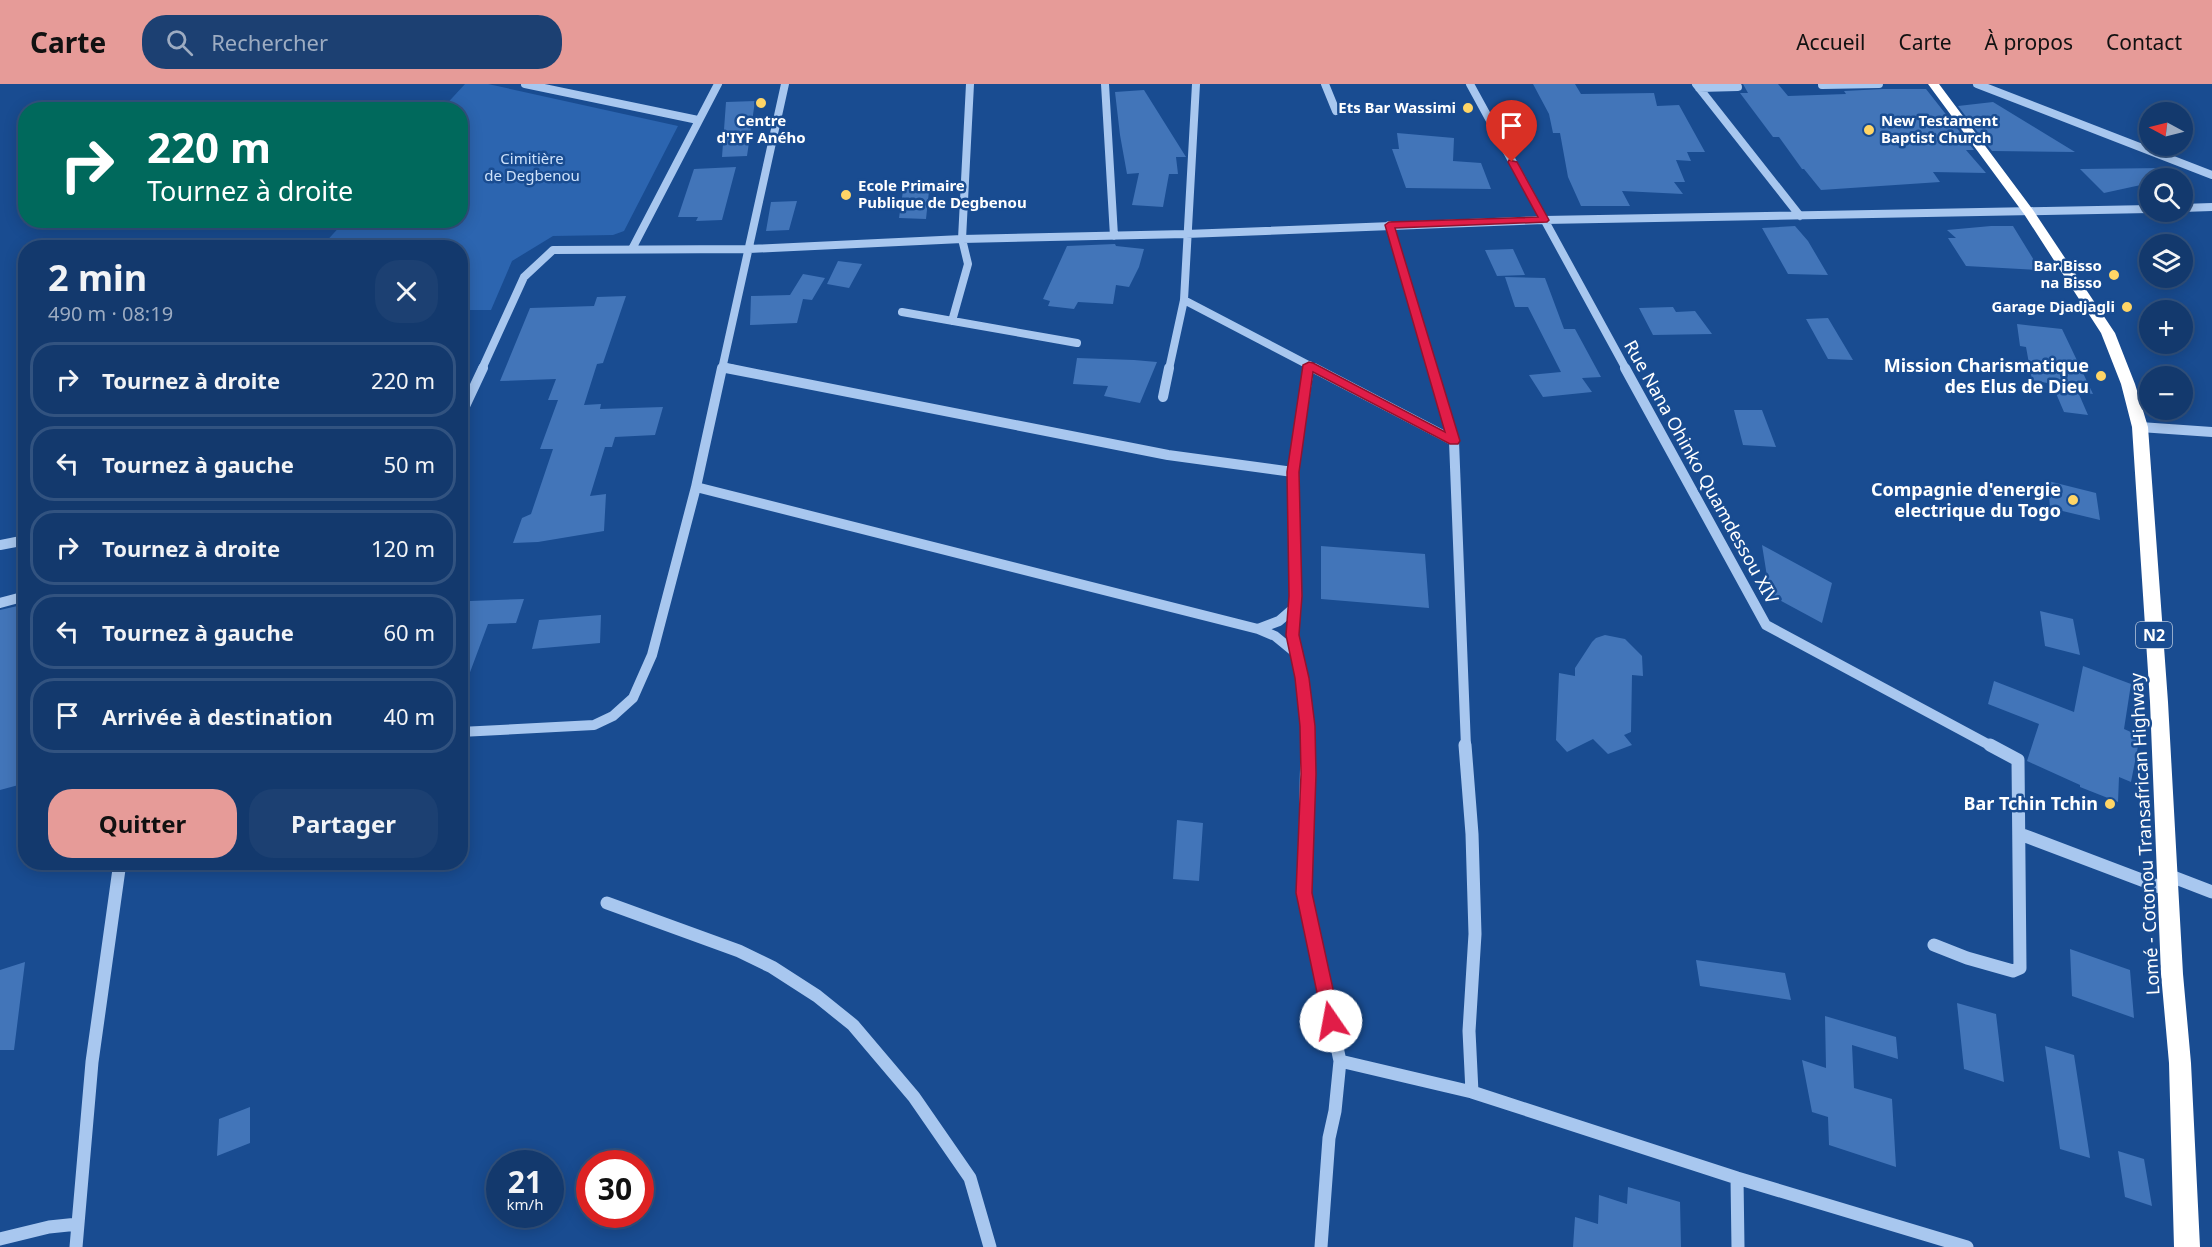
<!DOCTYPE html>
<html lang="fr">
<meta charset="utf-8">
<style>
:root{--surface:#13396d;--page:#1c4072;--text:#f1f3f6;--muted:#9dacc2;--line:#325380;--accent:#e69b98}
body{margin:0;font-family:"Noto Sans",sans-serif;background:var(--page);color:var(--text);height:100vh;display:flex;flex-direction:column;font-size:22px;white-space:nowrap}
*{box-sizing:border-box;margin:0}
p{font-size:20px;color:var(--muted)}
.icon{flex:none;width:33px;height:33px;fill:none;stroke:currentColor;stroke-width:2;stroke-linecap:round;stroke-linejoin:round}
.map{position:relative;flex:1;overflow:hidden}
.panel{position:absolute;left:18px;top:156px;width:450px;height:630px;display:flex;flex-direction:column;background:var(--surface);border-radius:24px;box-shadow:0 3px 15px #0003,0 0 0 2px var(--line)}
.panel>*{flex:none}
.hud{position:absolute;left:18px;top:18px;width:450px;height:126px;border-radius:24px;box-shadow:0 3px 15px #0003,0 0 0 2px var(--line);background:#00695c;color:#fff;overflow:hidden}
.needle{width:39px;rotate:277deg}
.controls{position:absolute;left:2139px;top:18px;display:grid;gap:12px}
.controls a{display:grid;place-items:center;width:54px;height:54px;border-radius:50%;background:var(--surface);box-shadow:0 3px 15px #0003,0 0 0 2px var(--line);font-size:30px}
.speed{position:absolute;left:486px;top:1066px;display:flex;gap:12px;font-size:30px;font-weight:700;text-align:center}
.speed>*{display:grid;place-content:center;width:78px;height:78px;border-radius:50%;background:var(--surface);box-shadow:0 3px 15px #0003,0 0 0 2px var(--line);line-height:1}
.speed small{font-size:15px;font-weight:400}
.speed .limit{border:9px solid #d22;background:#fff;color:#111}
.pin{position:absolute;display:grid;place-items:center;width:51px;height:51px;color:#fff;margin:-62px -26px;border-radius:50% 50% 50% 0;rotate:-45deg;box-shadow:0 0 6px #0007}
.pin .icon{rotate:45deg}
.me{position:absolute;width:66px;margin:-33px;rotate:348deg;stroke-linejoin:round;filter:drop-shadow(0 0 4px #0008)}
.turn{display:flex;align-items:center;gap:21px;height:126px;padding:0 30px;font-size:27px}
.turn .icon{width:78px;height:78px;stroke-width:2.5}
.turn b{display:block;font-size:42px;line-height:51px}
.round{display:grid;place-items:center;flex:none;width:63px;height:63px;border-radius:24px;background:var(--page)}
.overview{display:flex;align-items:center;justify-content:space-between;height:102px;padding:0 30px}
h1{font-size:36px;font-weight:700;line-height:45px}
.cta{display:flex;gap:12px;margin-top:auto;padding:12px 30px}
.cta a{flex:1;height:69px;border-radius:24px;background:var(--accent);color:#111;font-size:24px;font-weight:700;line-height:69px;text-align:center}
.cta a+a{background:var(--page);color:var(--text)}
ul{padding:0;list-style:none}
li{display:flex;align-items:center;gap:18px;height:75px;margin:0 12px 9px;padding:0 18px;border:3px solid var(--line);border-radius:24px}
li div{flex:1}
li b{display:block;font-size:22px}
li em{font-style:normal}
header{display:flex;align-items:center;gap:36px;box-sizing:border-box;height:84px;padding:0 30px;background:var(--accent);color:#111}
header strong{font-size:28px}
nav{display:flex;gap:33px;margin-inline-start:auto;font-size:21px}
.search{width:420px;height:54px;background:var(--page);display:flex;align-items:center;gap:15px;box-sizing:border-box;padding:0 21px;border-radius:24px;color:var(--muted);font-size:22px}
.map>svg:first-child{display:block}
</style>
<header>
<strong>Carte</strong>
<div class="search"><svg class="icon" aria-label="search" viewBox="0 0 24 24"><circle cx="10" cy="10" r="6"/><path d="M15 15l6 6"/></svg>Rechercher</div>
<nav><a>Accueil</a><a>Carte</a><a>À propos</a><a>Contact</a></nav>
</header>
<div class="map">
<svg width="2212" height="1163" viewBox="0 0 2212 1163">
<rect width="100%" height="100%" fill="#194c91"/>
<path fill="#2c65b0" d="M465 0H488L678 42 624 147 613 151 553 152 512 177 491 226H461L460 164 321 163 345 137 460 136V26L442 25Z"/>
<path fill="#4275b9" d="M1533 0H1575L1581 10 1654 9 1657 22 1679 21 1705 68H1687L1691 77 1676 76 1685 98H1674L1683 110 1622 107 1630 122H1581L1568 93 1560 49H1553L1549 30Z
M1743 0H1778L1788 12 1846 10 1844 7 1883 5H1926L1974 66H1966L1986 89 1933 88 1940 98 1821 106 1804 85H1802L1779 53H1773L1740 9H1748Z
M1144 6 1186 73H1176L1178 90H1169L1163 123 1132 121 1139 89 1127 90 1120 51 1115 8Z
M755 17 747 72 722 73 726 18Z
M1993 18 2075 68 1992 67 1958 22Z
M1397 49 1454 54 1453 77 1481 79 1491 105 1406 104 1392 65H1399Z
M736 83 722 136 696 137 698 133H678L694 85Z
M2164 84 2165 94H2150V99L2104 109 2080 85Z
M930 98 926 135 899 134 904 100Z
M797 117 789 146 766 147 771 118Z
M1795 142 1808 157 1828 191 1788 190 1762 144Z
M1991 142H2013L2040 186 1966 182 1948 154H1956L1947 146Z
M1115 160 1116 162 1144 165 1139 183 1129 203 1116 201 1113 220 1078 218 1074 225 1048 222 1050 217 1043 215 1067 162Z
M1513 165 1525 191 1497 192 1485 166Z
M838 177 862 180 849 204 827 200Z
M803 190 825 194 812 216 803 215 797 239 750 241 751 212 790 211Z
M1505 193 1545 194 1564 245H1575L1601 293 1582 294 1592 308 1543 313 1529 291 1561 288 1528 223H1515Z
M626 212 603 279 597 280 584 321 601 320 600 325 663 323 655 351 615 353 612 363H605L590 412 606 410 604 447 538 458 513 459 522 434 531 430 553 365H540L558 316H548L556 295 500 297 530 224 594 222 597 213Z
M1673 223 1676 228 1695 227 1712 250 1653 251 1639 224Z
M1828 234 1853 276 1828 275 1806 235Z
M2017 240 2062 245 2093 310 2078 308 2088 331 2064 328 2052 300 2032 296 2026 263 2020 262Z
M1077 274 1134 276 1157 278 1140 319 1104 312 1108 302 1073 300Z
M1734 326H1762L1776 363 1743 361Z
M2048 397 2096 409 2100 436 2050 424Z
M1762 461 1832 499 1822 539 1770 511Z
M1321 462 1425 470 1429 524 1321 515Z
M524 515 516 539 488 540 463 607H460V523L468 522 470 517Z
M26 520V599L16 666 26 663V699L0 706V526Z
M2040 527 2073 535 2080 571 2045 562Z
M601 531 600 559 532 565 539 536Z
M1605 551 1625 555 1642 572 1643 592 1632 591 1631 648 1624 651 1632 661 1608 670 1593 655 1567 668 1556 656 1559 589 1575 592V584L1592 558 1596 554Z
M2083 582 2131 600 2124 645 2140 652 2131 698 2119 693 2118 718 2080 703V701L2027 677 2039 640 1988 620 1994 597 2074 628Z
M1177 736 1203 739 1199 797 1173 795Z
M2070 865 2130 886 2134 934 2072 912Z
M1696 876 1785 889 1791 916 1700 902Z
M25 878 14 966H0V886Z
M1957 919 1996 930 2004 998 1964 985Z
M1825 932 1896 953 1898 975 1852 961 1854 1004 1892 1015 1896 1083 1829 1061 1828 1033 1812 1028 1802 976 1826 984Z
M2045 962 2074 971 2090 1074 2060 1065Z
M250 1023V1059L217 1072 219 1035Z
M2118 1067 2144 1075 2152 1122 2125 1113Z
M1628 1103 1680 1118 1681 1163H1573L1575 1133 1598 1140 1599 1111 1627 1120Z"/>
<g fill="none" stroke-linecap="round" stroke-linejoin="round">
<path stroke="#a8c7ef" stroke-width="8" d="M525 0 698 36
M1105 0 1114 152
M1325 0 1336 27
M1470 0 1626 285
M1696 0 1800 132
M1977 0 2212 91
M1822 1 1879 0
M1699 4 1738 3
M2182 124 2212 123
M1389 141 1432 285
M632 165 718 0
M1184 216 1316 285
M902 228 1077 259
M952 237 968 180 962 155 970 0
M723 283 734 285
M482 285 524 193 553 166 749 165 962 155 1186 150 1544 136 2150 125
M722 285 785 0
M1169 285 1184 216 1196 0
M1308 285 1309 281"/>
<path stroke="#a8c7ef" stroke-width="10" d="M726 284 1168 371 1293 388
M1314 284 1454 357 1466 663
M1432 284 1454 357
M1625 284 1766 541 1993 663
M1163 313 1169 284
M460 333 483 284
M2140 343 2212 348
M696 403 1258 545 1275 552 1297 570
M0 461 26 456
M0 519 26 512
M1258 545 1279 537 1294 524
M460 648 594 641 613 632 633 614 652 571 696 403 722 284
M1307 663 1302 594 1293 551 1295 512 1293 388 1309 284"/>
<path stroke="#a8c7ef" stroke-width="13" d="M1307 661 1304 809 1340 977 1335 1027 1329 1054 1321 1163
M1465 661 1472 750 1475 850 1469 947 1472 1008
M2020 750 2168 806
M2168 791 2212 808
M607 819 739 867 772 883 817 912 853 941 914 1013 970 1094 990 1163
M1934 861 1967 874 2013 887 2020 884 2018 676 1990 661
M1340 977 1472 1008 1737 1094 1967 1163
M1737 1094 1738 1163
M0 1155 49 1143 78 1140
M76 1163 92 978 120 778"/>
<path fill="#fff" fill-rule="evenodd" d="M1928 0H1939L2033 126 2115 249 2135 300 2148 343 2168 618 2183 890 2191 979 2200 1163H2174L2169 979 2161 890 2150 618 2132 343 2121 300 2101 249 2024 130Z"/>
</g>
<path fill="#e11d48" stroke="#92132f" stroke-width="1.5" d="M1509 76 1517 78 1549 136 1547 138 1395 144 1460 357 1458 360H1450L1313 288 1299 388 1302 512 1299 551 1309 594 1315 642 1316 690 1312 809 1340 937 1337 943 1331 945 1325 943 1323 937 1296 809 1301 690 1300 642 1295 594 1286 551 1289 512 1287 388 1303 281 1309 278 1313 279 1445 348 1385 141 1389 138 1538 133 1508 78Z"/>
<g fill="#ffd566" stroke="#194c91" stroke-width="2">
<circle cx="761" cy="19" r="6"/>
<circle cx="1468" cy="24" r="6"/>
<circle cx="1869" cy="46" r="6"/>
<circle cx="846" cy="111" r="6"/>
<circle cx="2114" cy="191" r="6"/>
<circle cx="2127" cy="223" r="6"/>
<circle cx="2101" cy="292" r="6"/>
<circle cx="2073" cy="416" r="6"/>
<circle cx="2110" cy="720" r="6"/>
</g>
<g text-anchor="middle" stroke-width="5" stroke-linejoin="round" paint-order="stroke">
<g font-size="15" font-weight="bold" fill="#fff" stroke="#194c91" text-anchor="end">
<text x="1456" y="29">Ets Bar Wassimi</text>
<text x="761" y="42" text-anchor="middle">Centre<tspan x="761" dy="17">d'IYF Aného</tspan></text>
<text x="1881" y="42" text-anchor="start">New Testament<tspan x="1881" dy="17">Baptist Church</tspan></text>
<text x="858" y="107" text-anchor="start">Ecole Primaire<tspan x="858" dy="17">Publique de Degbenou</tspan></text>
<text x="2102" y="187">Bar Bisso<tspan x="2102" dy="17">na Bisso</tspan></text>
<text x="2115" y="228">Garage Djadjagli</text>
</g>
<g font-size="15" fill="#cee2fb" stroke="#194c91">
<text x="532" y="80">Cimitière<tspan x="532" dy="17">de Degbenou</tspan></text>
</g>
<rect fill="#194c91" stroke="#bac9de" stroke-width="1.5" x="2136" y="538" width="36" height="26" rx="4.5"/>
<g font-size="16" font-weight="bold" fill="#fff">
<text x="2154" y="557">N2</text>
</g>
<g font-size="18" font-weight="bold" fill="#fff" stroke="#194c91" text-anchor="end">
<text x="2089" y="288">Mission Charismatique<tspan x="2089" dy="21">des Elus de Dieu</tspan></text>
<text x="2061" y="412">Compagnie d'energie<tspan x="2061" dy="21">electrique du Togo</tspan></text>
<text x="2098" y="726">Bar Tchin Tchin</text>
</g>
<g font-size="18" fill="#fff" stroke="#194c91">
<text transform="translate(1701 388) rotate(61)" y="6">Rue Nana Ohinko Quamdessou XIV</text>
<text transform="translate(2145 750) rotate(-93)" y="6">Lomé - Cotonou Transafrican Highway</text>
</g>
</g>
</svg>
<div class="controls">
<a><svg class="needle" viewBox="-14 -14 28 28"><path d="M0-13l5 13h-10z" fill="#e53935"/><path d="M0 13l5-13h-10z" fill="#9dacc2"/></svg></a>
<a><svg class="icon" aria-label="search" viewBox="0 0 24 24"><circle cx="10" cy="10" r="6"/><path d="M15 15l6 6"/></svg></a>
<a><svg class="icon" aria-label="layers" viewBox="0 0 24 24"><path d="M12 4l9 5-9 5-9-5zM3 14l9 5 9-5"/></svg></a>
<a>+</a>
<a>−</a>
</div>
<div class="speed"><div>21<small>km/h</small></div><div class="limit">30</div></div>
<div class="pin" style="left:1512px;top:78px;background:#d93025"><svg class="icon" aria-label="arrive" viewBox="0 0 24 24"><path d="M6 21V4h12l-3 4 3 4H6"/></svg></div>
<svg class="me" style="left:1331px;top:937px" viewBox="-20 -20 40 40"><circle r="19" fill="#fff"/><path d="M0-13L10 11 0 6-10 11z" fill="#e11d48"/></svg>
<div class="hud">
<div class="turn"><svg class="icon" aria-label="right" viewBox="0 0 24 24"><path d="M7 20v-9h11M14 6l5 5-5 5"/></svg><div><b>220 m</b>Tournez à droite</div></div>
</div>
<section class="panel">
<div class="overview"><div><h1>2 min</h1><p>490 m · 08:19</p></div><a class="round"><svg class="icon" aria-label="close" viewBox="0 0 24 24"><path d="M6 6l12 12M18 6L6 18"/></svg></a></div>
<ul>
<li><svg class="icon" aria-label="right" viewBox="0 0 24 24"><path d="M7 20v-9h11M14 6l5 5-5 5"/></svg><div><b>Tournez à droite</b></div><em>220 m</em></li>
<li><svg class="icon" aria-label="left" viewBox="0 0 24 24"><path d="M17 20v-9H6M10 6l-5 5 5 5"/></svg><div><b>Tournez à gauche</b></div><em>50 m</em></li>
<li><svg class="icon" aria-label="right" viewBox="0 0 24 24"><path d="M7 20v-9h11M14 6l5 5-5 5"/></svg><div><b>Tournez à droite</b></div><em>120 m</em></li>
<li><svg class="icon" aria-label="left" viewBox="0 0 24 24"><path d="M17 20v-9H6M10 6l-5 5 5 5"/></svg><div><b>Tournez à gauche</b></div><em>60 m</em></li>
<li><svg class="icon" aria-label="arrive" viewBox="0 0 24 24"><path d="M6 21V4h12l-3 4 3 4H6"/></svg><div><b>Arrivée à destination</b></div><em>40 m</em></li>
</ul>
<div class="cta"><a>Quitter</a><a>Partager</a></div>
</section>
</div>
